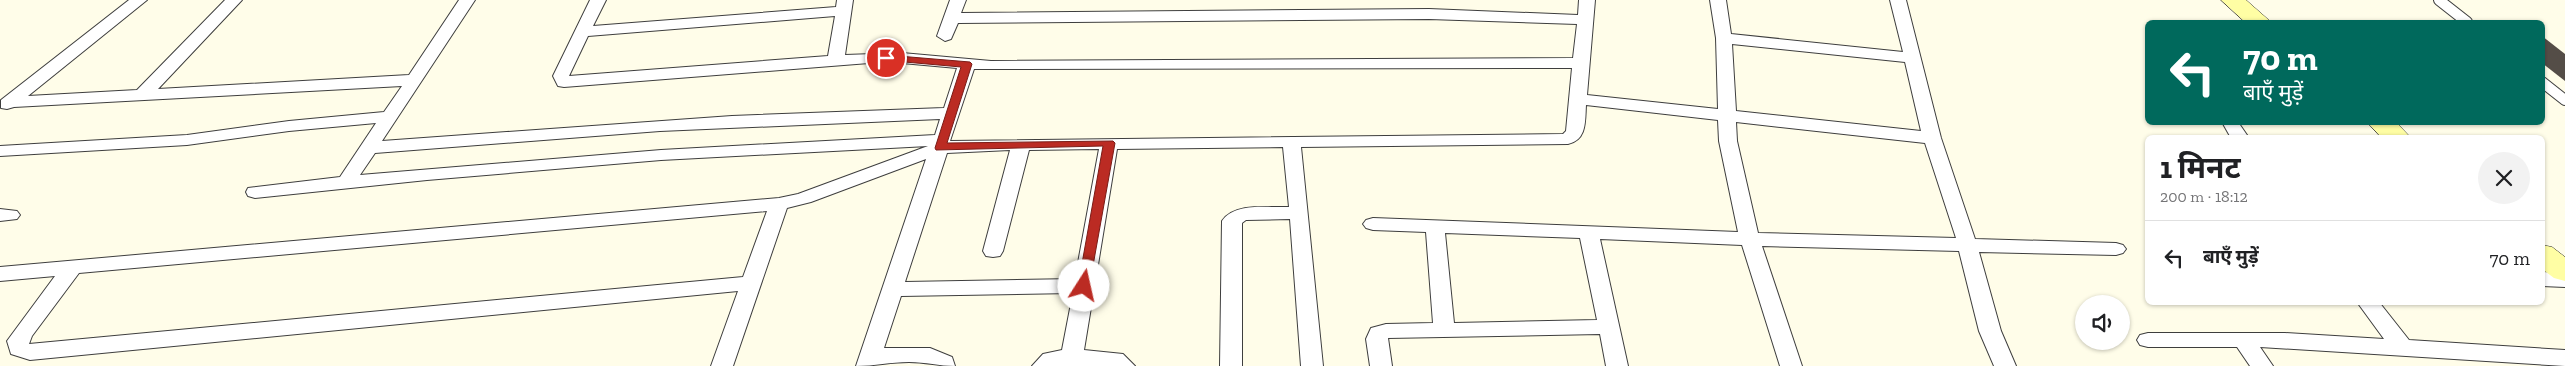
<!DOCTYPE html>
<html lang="hi">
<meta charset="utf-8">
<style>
:root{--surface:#fff;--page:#f2f2f2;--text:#202124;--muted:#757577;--line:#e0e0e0}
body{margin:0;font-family:"Zilla Slab","Noto Sans Devanagari",serif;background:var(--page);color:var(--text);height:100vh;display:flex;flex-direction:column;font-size:19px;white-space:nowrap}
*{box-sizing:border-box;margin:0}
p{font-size:16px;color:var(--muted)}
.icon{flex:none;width:28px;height:28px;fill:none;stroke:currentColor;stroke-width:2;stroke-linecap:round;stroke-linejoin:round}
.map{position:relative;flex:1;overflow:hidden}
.drawer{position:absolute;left:2145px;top:135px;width:400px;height:170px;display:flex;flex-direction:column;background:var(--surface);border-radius:8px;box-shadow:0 1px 4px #0004}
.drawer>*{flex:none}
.top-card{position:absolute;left:2145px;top:20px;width:400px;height:105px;border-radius:8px;box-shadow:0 1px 4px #0004;background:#00695c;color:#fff;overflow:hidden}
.controls{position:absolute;left:2075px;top:295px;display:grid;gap:10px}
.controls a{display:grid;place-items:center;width:55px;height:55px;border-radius:50%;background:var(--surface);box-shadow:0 1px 4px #0004;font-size:25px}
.pin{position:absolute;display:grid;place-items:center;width:42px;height:42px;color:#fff;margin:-21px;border:2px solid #fff;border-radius:50%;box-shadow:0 1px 5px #0007}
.me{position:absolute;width:55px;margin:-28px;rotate:10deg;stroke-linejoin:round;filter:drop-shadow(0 0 4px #0008)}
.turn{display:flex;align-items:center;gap:18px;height:105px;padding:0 15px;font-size:22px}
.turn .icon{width:65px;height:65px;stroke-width:2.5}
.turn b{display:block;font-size:35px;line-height:42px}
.round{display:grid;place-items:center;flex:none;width:52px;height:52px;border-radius:26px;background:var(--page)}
.head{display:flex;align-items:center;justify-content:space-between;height:85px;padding:0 15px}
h1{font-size:30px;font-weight:700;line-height:38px}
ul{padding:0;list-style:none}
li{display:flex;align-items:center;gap:15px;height:75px;padding:0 15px;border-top:1px solid var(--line)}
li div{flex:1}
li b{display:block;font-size:19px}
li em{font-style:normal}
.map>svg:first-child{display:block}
</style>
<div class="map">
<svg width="2565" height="366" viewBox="0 0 2565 366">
<rect width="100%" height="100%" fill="#fffde9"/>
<path fill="#544d47" d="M2542 36 2565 54V81L2542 63Z"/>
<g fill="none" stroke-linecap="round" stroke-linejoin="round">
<defs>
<path id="lane" d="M2439 0 2467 22
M2542 82 2565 100"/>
<path id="street" d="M129 0H147L28 96 137 90 225 0H242L158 89 409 75 459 0H475L382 141 732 116 944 108 957 68 902 63H869L564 87 558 86 553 76 590 0H606L593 26 836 7 837 0H853L845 55 902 53 991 61 1573 58 1577 24 1429 19 958 23 951 39 945 41 937 36 950 0H966L961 13 1429 9 1578 15 1579 0H1595L1587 95 1718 109 1716 38 1710 0H1726L1731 34 1903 52 1890 0H1906L1941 138 1975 239 2116 243 2123 245 2126 249 2123 253 2116 255 1979 252 2001 331 2016 366H1994L1979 331 1959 251 1762 246 1802 366H1780L1742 245 1600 239 1628 366H1606L1600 334 1388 338 1392 366H1370L1366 339 1371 328 1386 324 1433 323 1426 232 1373 230 1366 228 1363 224 1366 220 1373 218 1738 232 1719 141 1718 120 1586 105C1585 121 1587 140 1568 144L1301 147 1323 366H1301L1290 219 1246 220 1242 223V366H1220L1222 221C1235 202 1268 208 1289 207L1283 147 1117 149 1084 350 1123 354 1135 366H1032L1043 354 1062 350 1073 293 901 296 884 348H930L952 357 955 366C939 366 926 362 909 362 890 362 875 366 856 366L926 159 811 202 787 208 733 366H711L738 291 30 360 11 354 7 341 55 276 0 281V267L779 198 798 194 928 146 661 160 427 180 255 198 248 196 246 192 248 188 340 177 376 123 289 131 187 145 0 156V146L187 135 289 121 384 112 402 86 14 107 7 109 1 108V100ZM835 16 828 56 569 76 588 36ZM1732 44 1905 62 1921 131 1736 111ZM1572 68 1566 131 1563 134 950 141 974 69ZM940 119 935 135 661 150 360 175 375 153 660 131ZM1736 122 1925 143 1956 238 1758 233 1737 141ZM1099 149 1075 279 905 282 947 153 1010 150 983 251 986 256 993 257 1000 256 1003 251 1029 150ZM767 211 743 277 29 344 32 336 79 273ZM1445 233 1580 238 1597 320 1454 323Z
M2222 122H2238L2249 138H2231Z
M0 209 17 211 20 215 17 219 0 221Z
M2542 272 2565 273V287L2542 286Z
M2357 302H2379L2409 340 2565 350V366L2260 347 2273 366H2250L2237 347H2148L2140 345 2137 340 2140 335 2148 333H2285L2384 339Z"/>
<path id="secondary" d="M2221 0H2246L2271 22H2245Z
M2367 122H2396L2411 138H2382Z
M2542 245 2552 247 2565 257V281L2554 278 2542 269Z"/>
</defs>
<use href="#lane" stroke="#3e3e3e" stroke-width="12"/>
<use href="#street" stroke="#3e3e3e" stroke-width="2"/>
<use href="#secondary" stroke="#2d2d2d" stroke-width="1"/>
<use href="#lane" stroke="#fff" stroke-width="10"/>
<use href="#street" fill="#fff" fill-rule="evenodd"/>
<use href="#secondary" fill="#fffea4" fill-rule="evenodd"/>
</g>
<path fill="#bb2b23" stroke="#7a1c17" d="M886 55 970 62 972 64 947 143 1113 141 1115 143 1089 288H1080L1078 286 1103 146 936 150 935 148 961 67 882 60V56Z"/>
</svg>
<div class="controls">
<a><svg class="icon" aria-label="sound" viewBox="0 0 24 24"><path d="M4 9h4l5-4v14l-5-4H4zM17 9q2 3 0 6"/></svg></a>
</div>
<div class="pin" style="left:886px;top:58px;background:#d93025"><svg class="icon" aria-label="arrive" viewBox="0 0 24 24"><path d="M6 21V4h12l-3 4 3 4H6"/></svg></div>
<svg class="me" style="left:1084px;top:286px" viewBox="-20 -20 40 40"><circle r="19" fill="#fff"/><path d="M0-13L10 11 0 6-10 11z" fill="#bb2b23"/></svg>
<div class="top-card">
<div class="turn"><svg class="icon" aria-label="left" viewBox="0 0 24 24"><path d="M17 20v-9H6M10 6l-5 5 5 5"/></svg><div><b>70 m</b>बाएँ मुड़ें</div></div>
</div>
<section class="drawer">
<div class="head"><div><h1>1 मिनट</h1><p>200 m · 18:12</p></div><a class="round"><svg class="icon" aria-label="close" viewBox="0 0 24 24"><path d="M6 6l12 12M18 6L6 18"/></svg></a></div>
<ul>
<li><svg class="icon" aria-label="left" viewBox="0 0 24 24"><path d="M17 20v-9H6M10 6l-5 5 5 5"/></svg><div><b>बाएँ मुड़ें</b></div><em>70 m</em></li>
</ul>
</section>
</div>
